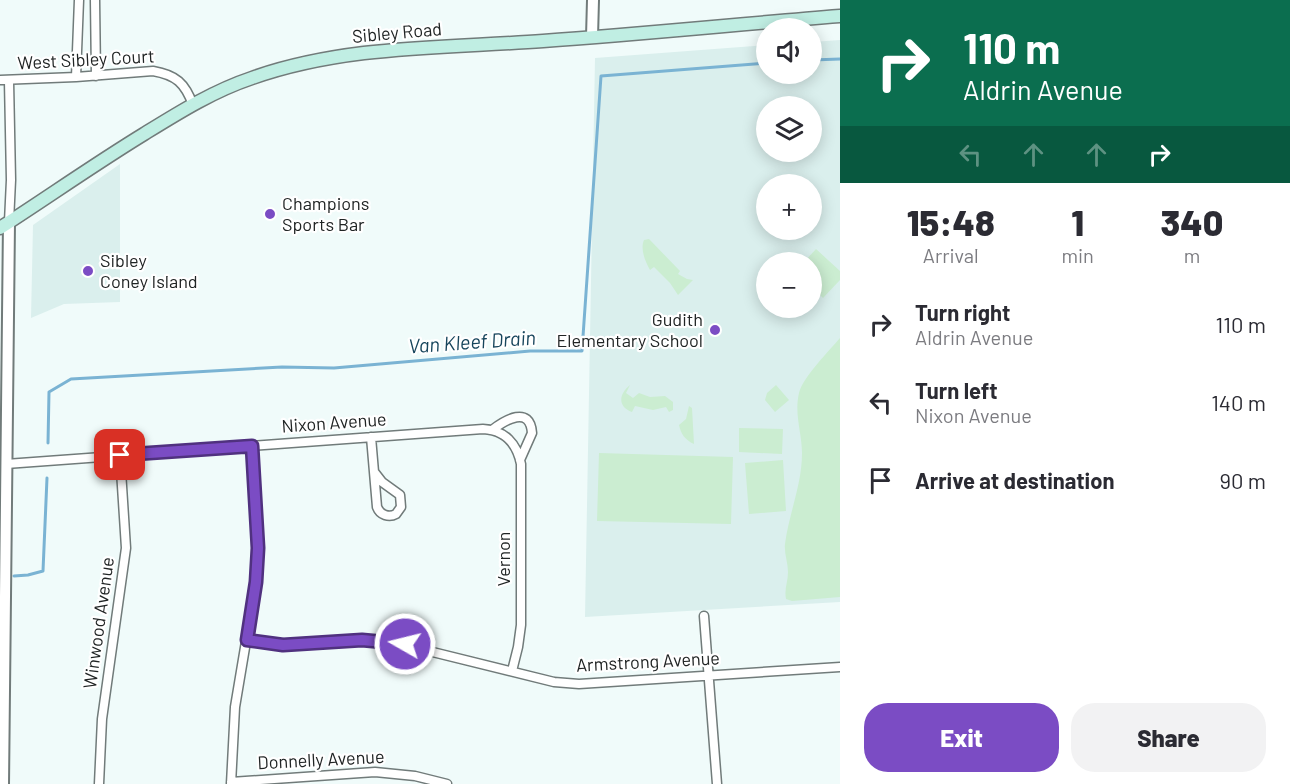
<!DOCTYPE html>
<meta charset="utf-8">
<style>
:root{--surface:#fff;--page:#f2f2f3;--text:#2b2b33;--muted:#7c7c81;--accent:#7b4cc4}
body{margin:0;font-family:Barlow,sans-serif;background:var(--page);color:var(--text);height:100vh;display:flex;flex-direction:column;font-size:22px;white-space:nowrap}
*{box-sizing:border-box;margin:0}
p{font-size:20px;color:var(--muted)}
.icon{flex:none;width:33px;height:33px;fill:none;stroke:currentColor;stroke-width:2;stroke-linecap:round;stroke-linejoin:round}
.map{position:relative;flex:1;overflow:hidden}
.side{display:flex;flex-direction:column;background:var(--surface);width:450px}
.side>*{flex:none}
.top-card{background:#0b6e4f;color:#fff;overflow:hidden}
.fabs{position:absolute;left:756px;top:18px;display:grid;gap:12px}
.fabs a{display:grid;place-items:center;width:66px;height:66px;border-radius:50%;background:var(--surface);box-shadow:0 3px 15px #0003;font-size:30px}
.pin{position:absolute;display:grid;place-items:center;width:51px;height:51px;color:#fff;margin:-26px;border-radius:12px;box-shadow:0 3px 9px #0006}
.me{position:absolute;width:66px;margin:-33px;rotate:278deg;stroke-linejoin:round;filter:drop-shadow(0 0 4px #0008)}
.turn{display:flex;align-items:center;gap:21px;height:126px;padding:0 24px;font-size:27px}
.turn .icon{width:78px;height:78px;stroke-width:2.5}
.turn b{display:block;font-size:42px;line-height:51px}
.lanes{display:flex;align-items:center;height:57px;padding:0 24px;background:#0003;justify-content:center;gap:30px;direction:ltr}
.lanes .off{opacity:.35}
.eta{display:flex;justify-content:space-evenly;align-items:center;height:102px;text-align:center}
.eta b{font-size:36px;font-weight:800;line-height:42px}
.button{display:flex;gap:12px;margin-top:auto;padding:12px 24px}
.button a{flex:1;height:69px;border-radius:24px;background:var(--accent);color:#fff;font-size:24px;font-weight:800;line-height:69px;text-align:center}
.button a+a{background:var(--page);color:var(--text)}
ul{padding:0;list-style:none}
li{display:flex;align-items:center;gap:18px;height:78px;padding:0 24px}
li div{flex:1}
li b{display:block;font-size:22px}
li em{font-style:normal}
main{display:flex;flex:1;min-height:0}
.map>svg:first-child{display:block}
</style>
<main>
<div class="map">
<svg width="840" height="784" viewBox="0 0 840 784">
<rect width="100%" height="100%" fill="#f0fbfa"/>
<path fill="#daefed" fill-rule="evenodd" d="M840 40V602L585 617 595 58 766 45V74H812V42ZM766 106H812V152H766ZM766 184H812V230H766ZM766 262H812V308H766Z
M120 164V302L64 304 31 318 33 225Z"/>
<path fill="#cbedd1" d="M649 239 680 271 678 274 687 279 693 280 678 295 670 283 654 267 650 270C645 261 640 249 644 240Z
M816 249 840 271V280L823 298 812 287V262H804Z
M840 338V597L792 601 786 599C784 589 788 582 788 572 788 563 784 553 785 544 789 513 802 485 802 453 802 433 794 414 799 393 803 377 829 351 840 338Z
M630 385 626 393 633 398 639 393 650 397 665 396 673 402V410L669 412 666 407 653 410 635 406 632 412C617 406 619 394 630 385Z
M776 385 789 400 775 412 765 400 767 393Z
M689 406 692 408 694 444C685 440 681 434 679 425L686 419Z
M739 428 783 429 782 454 739 452Z
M599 453 733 457 731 524 597 521Z
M783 460 786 511 749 514 745 463Z"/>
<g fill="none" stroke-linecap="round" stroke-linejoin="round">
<path stroke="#7ab3d3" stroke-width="3" d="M812 60 840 59
M48 443 49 392 71 379 282 367 334 368 530 351H582L601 76 766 63
M14 576 28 575 43 571 47 478"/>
<defs>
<path id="minor" d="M95 0 96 76
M76 77 79 0
M0 80 76 77 153 71C176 75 185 83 193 105
M9 81 11 180 9 222
M492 430C505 420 530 405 532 433L520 460
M371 437 377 507C380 515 389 518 396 514L401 507 400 495 382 482 375 473
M6 464 483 429C505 430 517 444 521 464V625L518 647 512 671
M704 616 717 784
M247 641 283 645 362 640 388 641 554 682 579 684 840 667
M231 782 375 772 415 776 447 784
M99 784 102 719 126 548 120 455
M231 784 235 707 256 582 258 548 252 446"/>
<path id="tertiary" d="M592 37 593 0
M3 784 9 222"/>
<path id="secondary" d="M0 228C48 197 95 164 144 134 178 113 213 91 252 78 345 45 446 48 543 41 642 34 741 24 840 16"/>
</defs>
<use href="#minor" stroke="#717b7a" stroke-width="11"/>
<use href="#tertiary" stroke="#717b7a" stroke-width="14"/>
<use href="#secondary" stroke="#717b7a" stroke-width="15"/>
<use href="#minor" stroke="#fff" stroke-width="8"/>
<use href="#tertiary" stroke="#fff" stroke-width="10"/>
<use href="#secondary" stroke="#c0eee3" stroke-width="12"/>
</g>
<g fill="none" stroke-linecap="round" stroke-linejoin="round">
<defs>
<path id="route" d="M120 455 252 446 258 548 256 582 247 640 283 645 362 640 405 644"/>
</defs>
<use href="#route" stroke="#50317f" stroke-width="15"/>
<use href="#route" stroke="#7b4cc4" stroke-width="10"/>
</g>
<g fill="#7b4cc4" stroke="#fff" stroke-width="2">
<circle cx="270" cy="214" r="6"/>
<circle cx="88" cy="271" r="6"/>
<circle cx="715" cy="330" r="6"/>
</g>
<g text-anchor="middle" stroke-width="4.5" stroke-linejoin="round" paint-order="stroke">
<g font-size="18" fill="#202424" stroke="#fff">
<text transform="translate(397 33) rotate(-5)" y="6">Sibley Road</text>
<text transform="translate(86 60) rotate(-3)" y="6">West Sibley Court</text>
<text transform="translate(334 423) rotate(-4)" y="6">Nixon Avenue</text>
<text transform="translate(504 559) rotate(-90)" y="6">Vernon</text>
<text transform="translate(99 623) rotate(-82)" y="6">Winwood Avenue</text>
<text transform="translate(648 662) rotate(-3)" y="6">Armstrong Avenue</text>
<text transform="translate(321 760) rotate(-3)" y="6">Donnelly Avenue</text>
</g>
<g font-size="18" fill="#202424" stroke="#fff" text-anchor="start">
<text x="282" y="210">Champions<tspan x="282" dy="21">Sports Bar</tspan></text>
<text x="100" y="267">Sibley<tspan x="100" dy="21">Coney Island</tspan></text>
<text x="703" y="326" text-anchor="end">Gudith<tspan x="703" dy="21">Elementary School</tspan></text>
</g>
<g font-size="20" font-style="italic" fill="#17455c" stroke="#fff">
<text transform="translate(472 342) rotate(-4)" y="7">Van Kleef Drain</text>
</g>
</g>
</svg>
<div class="fabs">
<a><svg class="icon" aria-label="sound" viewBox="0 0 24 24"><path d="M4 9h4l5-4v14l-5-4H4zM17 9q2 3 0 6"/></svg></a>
<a><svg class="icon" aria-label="layers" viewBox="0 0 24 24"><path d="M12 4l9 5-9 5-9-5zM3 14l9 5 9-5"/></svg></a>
<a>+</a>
<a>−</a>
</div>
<div class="pin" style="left:120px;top:455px;background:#d93025"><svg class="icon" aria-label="arrive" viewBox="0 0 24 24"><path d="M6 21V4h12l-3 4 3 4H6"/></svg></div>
<svg class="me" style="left:405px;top:644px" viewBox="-20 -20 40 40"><circle r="17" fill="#7b4cc4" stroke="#fff" stroke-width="3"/><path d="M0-11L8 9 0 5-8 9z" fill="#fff"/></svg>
</div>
<section class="side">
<div class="top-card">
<div class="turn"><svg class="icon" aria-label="right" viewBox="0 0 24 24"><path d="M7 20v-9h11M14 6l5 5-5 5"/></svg><div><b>110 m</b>Aldrin Avenue</div></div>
<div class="lanes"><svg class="icon off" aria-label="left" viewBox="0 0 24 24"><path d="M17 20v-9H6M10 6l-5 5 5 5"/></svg><svg class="icon off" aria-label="ahead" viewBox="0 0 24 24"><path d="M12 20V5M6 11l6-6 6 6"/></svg><svg class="icon off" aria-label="ahead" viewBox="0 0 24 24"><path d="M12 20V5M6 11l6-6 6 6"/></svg><svg class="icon" aria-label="right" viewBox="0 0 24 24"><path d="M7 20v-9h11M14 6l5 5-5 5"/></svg></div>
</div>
<div class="eta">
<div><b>15:48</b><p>Arrival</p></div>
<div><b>1</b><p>min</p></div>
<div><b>340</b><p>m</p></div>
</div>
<ul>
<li><svg class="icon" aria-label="right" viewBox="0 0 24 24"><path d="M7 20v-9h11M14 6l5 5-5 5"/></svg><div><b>Turn right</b><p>Aldrin Avenue</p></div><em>110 m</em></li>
<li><svg class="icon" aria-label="left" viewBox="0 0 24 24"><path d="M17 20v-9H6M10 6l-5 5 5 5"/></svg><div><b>Turn left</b><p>Nixon Avenue</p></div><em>140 m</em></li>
<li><svg class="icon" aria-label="arrive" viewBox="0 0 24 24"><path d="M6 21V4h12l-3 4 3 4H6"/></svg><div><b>Arrive at destination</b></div><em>90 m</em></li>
</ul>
<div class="button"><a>Exit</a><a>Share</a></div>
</section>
</main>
